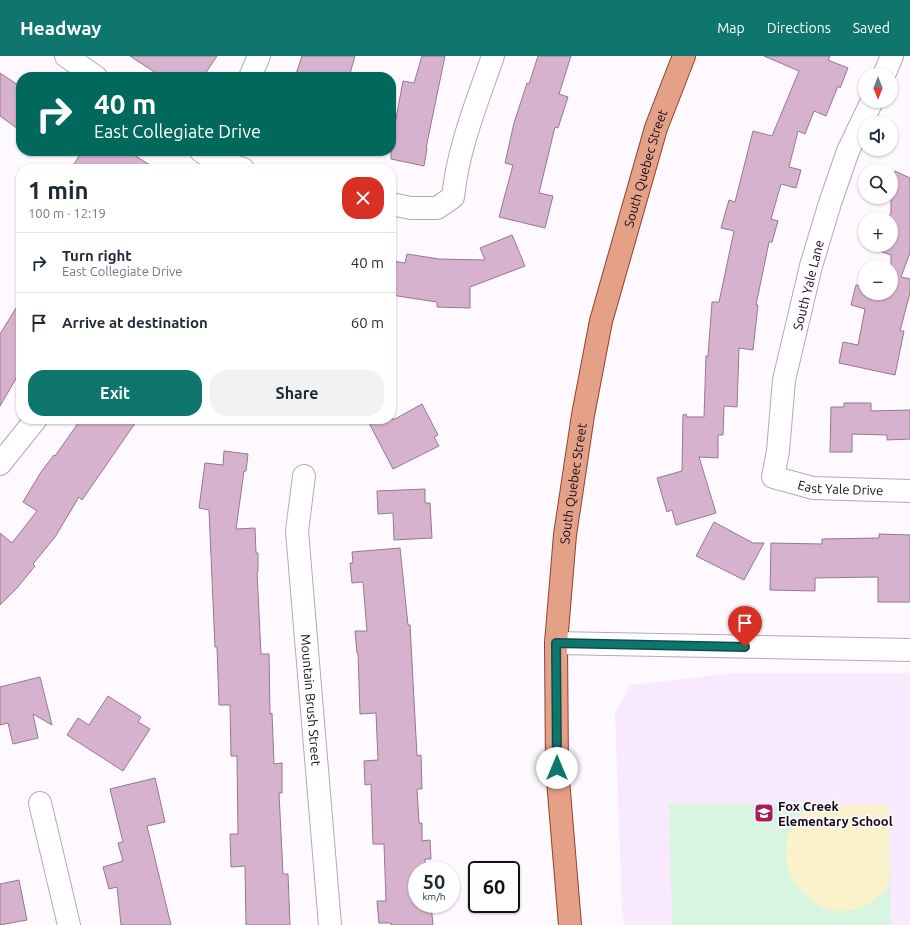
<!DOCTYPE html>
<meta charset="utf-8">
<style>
:root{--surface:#fff;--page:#f2f2f3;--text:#1f2937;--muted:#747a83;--line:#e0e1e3;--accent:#0f766e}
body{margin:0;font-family:Ubuntu,sans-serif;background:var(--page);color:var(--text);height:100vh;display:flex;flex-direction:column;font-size:15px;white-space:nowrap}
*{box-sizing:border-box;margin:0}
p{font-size:13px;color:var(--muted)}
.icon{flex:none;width:22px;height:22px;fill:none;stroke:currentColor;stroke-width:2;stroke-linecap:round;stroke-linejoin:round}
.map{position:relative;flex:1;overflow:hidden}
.drawer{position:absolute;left:16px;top:108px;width:380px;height:260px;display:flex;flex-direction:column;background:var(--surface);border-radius:16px;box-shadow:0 1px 3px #0004}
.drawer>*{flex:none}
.banner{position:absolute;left:16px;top:16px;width:380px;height:84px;border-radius:16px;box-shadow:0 1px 3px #0004;background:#00695c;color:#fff;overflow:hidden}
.needle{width:26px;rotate:180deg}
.tools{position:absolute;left:858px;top:12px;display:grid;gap:8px}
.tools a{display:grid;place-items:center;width:40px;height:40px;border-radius:50%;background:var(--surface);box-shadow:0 1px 3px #0004;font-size:20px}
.speed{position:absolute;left:408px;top:805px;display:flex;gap:8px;font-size:20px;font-weight:700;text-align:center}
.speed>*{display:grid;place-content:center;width:52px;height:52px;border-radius:50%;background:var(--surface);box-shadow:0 1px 3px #0004;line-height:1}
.speed small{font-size:10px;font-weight:400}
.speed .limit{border:2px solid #111;border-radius:6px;background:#fff;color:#111}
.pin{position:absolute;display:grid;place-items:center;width:34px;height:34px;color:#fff;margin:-41px -17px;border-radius:50% 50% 50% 0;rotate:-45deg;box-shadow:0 0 4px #0007}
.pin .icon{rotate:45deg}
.me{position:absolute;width:44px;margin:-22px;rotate:0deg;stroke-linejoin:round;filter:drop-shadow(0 0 3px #0008)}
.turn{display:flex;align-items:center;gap:14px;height:84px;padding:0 12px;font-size:18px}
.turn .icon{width:52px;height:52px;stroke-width:2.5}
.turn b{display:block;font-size:28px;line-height:34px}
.round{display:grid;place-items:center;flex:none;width:42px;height:42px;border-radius:16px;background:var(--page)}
.head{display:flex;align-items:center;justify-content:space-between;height:68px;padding:0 12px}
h1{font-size:24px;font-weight:600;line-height:30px}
.cta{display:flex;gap:8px;margin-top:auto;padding:8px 12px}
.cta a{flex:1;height:46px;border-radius:16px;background:var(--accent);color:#fff;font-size:16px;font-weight:600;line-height:46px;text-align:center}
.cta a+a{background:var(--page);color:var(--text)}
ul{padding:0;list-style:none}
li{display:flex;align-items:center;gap:12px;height:60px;padding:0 12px;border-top:1px solid var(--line)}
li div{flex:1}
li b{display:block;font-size:15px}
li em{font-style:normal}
header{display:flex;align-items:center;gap:24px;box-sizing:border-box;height:56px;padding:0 20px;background:var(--accent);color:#fff}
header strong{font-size:19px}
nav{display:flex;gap:22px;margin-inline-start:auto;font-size:14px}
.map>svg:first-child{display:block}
</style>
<header>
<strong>Headway</strong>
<nav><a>Map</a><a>Directions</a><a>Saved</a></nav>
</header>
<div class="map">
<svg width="910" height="869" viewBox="0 0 910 869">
<rect width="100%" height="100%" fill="#fdf9ff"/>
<path fill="#f8e9fe" d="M735 617H910V869H625L622 855 615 658 630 629Z"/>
<path fill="#d7f5e0" d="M669 748 889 749 891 869H672Z"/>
<path fill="#fbf1cb" d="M810 749H889V830C874 848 854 858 830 854 815 852 791 827 788 812 785 800 785 784 791 773 796 764 803 756 810 749Z"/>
<path fill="#d7b2ce" stroke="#94798d" d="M130 0H217L203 21H162Z
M302 0H355L349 21H295Z
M422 0H445L426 92H427L424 110 391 103V67L395 68 403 25 414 27Z
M538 0H571L559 38 568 41 558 72 555 71 539 137 553 140 545 172 499 161 513 109 505 107 514 67 527 27 529 28Z
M764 0H830L828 4 848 12 840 32 838 30 826 60 814 55 805 78 798 75 789 111 801 114 796 132 781 128 771 163 778 165 772 186H769L756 249H758L753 294 739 292 737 351 724 350 723 379H718V402L699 401 716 457 676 469 672 454 667 456 657 422 682 415 683 359 686 358 687 361H704L706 300H708L712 246H719L734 175 721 172 729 144 735 146 753 75 772 80 799 15Z
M0 17 21 31V75L0 60Z
M82 95H128L156 113H71Z
M895 115 910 122V197L901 221 910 223V237L900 275H904L895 319 839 307 843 286 858 289 865 253 851 249 856 229 865 231V237L891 238V199L876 194 878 189H891V163H888L891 156V126Z
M512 179 525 210 470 231V252L437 251V246L391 239V215L393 205 405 207 407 198 439 203 485 204 480 192Z
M21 244V314L0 350V278Z
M844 347H871V355L910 354V383L887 384V379L852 378V396H830L831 351H844Z
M422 348 438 379 434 381 439 390 393 413 367 363H395Z
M81 363H138L82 444 79 441 55 481 33 508 35 510 17 532 0 549V477L12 487 37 455 23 446 41 416 54 399 55 400Z
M224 395 248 398 246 415H244L236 473 255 472 256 497H258V516H257L261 598H269L270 658 272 657 274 708 282 707V737H279L283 818H288L290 869H246L245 810 231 811 230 778H238L237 700H231L230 649H219L217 591H215L209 454 199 452 205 407 223 409Z
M425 433V447H430L432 482 394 484 393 457 378 458 377 435Z
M714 466 753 487H764L744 524 696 500Z
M879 478 910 479V546H878V521L815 522V535L770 534 771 487 822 488V483L879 482Z
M400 492 408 569H410L417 700 421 699 422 733H417L419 767H422V785L430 784 431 803H425V814H417V848H431L433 869H391V867H379L377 845H386L384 788H373L371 728 365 729 364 705 378 704 376 657 360 658 358 597H357L355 575H367L363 526 352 527 350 507H353L352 496Z
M40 621 52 669 33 658 38 682 13 688 8 667 0 669V631Z
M108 640 141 661 138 666 150 673 123 715 67 679 78 662 89 669Z
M155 722 165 766 147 770 171 869H121L117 831 109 833 103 811 123 805 118 787 123 786 110 733Z
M19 824 27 864 0 869V828Z"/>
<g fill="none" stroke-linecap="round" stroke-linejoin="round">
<defs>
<g id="minor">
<path d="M66 0 96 21"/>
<path d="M884 19 892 0"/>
<path d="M250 21 259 0"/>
<path id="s1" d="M872 45 848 95 830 147 811 210 784 324 778 395 773 421 813 432 910 435"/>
<path d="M201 95 211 102 243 113"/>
<path d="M391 148 411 152H437L453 141C458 92 477 46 493 0"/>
<path d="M0 408 36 363"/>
<path id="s2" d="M304 420 297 475 330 869"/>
<path d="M556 587 910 594"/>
<path d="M40 747 69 869"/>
</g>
<g id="primary">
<path id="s3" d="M570 869 557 712 556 587 565 479 583 359 601 265 656 72 684 0"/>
</g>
</defs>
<use href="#minor" stroke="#b8a5bf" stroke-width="24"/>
<use href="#primary" stroke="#8f422b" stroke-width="24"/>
<use href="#minor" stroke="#fff" stroke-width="22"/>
<use href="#primary" stroke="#e5a088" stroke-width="22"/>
</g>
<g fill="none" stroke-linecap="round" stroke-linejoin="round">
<defs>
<path id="route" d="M557 712 556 587 745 591"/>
</defs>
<use href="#route" stroke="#0a4d48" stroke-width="10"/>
<use href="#route" stroke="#0f766e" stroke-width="7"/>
</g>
<defs>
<symbol id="school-square" viewBox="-11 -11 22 22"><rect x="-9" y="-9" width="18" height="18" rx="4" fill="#a81b5d" stroke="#fdf9ff"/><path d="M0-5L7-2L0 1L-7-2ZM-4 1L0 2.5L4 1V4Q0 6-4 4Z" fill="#fff"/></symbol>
</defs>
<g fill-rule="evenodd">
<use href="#school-square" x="753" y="746" width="22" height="22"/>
</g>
<g text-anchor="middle" stroke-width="3.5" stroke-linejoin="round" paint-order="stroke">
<g font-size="13" fill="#110a13" stroke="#fdf9ff">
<text dy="5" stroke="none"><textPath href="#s3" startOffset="767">South Quebec Street</textPath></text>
<text transform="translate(808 229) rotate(-76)" y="5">South Yale Lane</text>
<text dy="5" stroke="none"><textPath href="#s3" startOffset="443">South Quebec Street</textPath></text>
<text dy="5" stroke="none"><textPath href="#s1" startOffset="460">East Yale Drive</textPath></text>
<text dy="5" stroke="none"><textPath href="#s2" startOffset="225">Mountain Brush Street</textPath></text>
</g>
<g font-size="13" font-weight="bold" fill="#110a13" stroke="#fdf9ff" text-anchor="start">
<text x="778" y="755">Fox Creek<tspan x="778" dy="15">Elementary School</tspan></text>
</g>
</g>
</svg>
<div class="tools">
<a><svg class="needle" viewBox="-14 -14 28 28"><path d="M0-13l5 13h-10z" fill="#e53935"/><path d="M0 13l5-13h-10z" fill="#747a83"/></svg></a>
<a><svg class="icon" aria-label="sound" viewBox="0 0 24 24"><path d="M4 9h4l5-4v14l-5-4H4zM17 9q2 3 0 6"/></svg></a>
<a><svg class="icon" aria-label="search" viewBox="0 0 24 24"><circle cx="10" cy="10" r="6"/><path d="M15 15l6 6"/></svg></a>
<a>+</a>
<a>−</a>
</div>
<div class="speed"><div>50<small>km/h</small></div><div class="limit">60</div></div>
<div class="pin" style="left:745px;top:591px;background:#d93025"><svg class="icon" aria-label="arrive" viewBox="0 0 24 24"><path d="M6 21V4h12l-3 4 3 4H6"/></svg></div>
<svg class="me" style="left:557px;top:712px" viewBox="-20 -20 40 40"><circle r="19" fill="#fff"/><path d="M0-13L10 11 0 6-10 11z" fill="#0f766e"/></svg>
<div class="banner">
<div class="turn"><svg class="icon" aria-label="right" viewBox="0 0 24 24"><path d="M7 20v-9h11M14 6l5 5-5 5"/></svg><div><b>40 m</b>East Collegiate Drive</div></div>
</div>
<section class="drawer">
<div class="head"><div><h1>1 min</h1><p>100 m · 12:19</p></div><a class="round" style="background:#d93025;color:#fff"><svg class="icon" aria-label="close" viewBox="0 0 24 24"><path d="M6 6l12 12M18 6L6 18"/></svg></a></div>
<ul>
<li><svg class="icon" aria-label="right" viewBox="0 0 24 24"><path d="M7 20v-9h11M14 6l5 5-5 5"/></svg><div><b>Turn right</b><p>East Collegiate Drive</p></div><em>40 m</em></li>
<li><svg class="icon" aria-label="arrive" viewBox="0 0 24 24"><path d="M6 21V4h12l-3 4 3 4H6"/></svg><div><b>Arrive at destination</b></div><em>60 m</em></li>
</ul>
<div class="cta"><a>Exit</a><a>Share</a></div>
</section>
</div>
